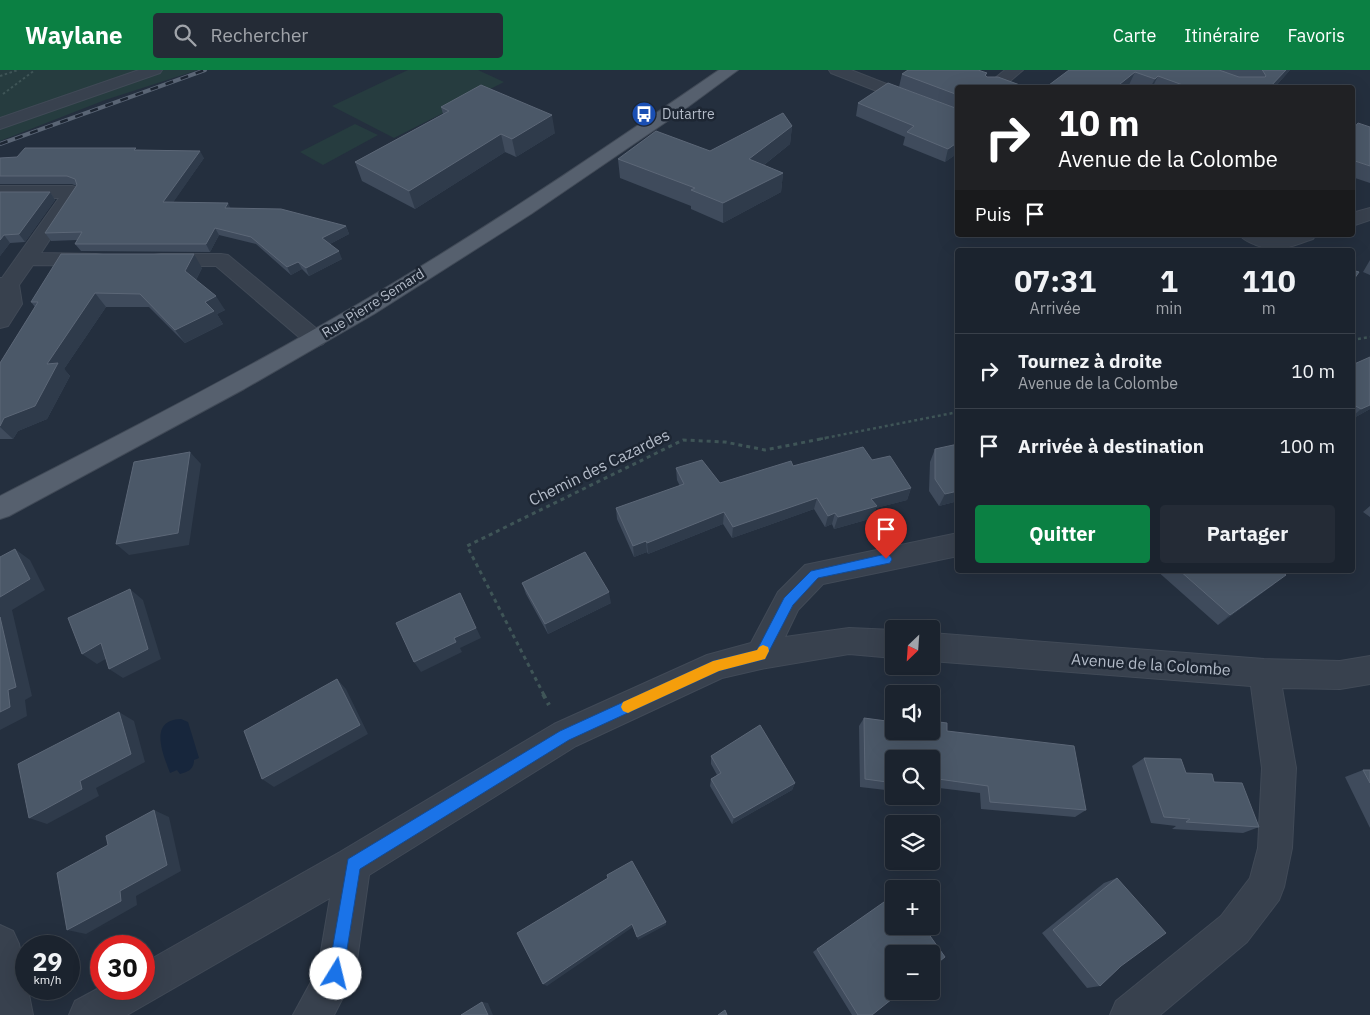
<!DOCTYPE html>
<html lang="fr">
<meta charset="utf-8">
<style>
:root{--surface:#1b232e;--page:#242b36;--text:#f1f3f6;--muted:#a0a4aa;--line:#39404a;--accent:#0b8043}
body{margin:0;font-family:"IBM Plex Sans",sans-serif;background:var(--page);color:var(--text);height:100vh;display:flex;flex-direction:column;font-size:19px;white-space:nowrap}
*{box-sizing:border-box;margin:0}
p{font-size:16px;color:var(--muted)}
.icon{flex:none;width:28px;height:28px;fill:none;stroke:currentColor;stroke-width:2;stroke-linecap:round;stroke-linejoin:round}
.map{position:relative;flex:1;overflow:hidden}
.panel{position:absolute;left:955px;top:178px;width:400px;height:325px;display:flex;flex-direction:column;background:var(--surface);border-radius:5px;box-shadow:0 5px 20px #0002,0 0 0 1px var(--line)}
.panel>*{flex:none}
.banner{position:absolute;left:955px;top:15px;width:400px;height:152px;border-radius:5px;box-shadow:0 5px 20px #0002,0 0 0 1px var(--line);background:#202124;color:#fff;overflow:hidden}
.needle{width:32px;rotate:205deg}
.tools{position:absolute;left:885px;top:550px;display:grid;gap:10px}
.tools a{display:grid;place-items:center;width:55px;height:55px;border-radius:5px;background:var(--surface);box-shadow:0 5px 20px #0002,0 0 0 1px var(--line);font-size:25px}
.speed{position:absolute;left:15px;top:865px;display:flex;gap:10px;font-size:25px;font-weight:700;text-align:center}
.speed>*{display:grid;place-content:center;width:65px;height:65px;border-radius:50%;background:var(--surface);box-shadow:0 5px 20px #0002,0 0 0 1px var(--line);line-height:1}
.speed small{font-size:12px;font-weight:400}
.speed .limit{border:8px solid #d22;background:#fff;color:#111}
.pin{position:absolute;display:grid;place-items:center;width:42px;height:42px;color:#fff;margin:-51px -21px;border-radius:50% 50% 50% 0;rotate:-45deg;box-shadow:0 0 5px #0007}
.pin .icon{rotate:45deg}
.me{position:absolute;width:55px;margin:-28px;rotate:9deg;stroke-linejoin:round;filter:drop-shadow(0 0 4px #0008)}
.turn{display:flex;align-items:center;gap:18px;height:105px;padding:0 20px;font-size:22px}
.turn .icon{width:65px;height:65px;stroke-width:2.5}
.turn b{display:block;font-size:35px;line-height:42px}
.then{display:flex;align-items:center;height:48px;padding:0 20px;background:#0003;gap:10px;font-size:19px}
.eta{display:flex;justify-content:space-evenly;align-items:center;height:85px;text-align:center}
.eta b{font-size:30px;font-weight:800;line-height:35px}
.cta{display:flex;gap:10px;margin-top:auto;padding:10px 20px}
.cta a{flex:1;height:58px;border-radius:5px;background:var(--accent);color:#fff;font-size:20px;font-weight:800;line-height:58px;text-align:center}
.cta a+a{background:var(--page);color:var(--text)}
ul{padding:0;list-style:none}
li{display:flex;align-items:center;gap:15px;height:75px;padding:0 20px;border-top:1px solid var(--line)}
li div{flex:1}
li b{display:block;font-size:19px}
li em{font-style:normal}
header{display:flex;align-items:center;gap:30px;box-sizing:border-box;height:70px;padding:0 25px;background:var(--accent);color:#fff}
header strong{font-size:24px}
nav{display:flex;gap:28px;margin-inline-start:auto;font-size:18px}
.search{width:350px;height:45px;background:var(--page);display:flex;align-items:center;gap:12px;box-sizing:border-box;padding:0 18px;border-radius:5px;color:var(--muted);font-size:19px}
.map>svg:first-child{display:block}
</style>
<header>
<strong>Waylane</strong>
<div class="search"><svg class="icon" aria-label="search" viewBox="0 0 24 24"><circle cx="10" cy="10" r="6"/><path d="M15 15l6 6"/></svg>Rechercher</div>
<nav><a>Carte</a><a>Itinéraire</a><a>Favoris</a></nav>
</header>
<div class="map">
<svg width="1370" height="945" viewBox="0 0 1370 945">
<rect width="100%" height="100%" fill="#242f3e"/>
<path fill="#263c3f" d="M0 0H198L105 30 0 71Z
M408 0H478L504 12 394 68 332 36Z
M355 54 378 65 323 95 300 82Z"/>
<path fill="#17263c" d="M181 649 188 652 199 688 194 690C194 700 187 702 180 704L177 700 170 703C163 684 148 650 181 649Z"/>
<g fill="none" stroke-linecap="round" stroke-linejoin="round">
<defs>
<path id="minor" d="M139 0H162L160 3 0 59V48Z
M829 0H851L958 42V53L831 3Z
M1005 0H1023L1002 18H983Z
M0 116H72L79 118 81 122 41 183 96 184 103 185 106 190 103 195 96 196 33 195 19 215 22 234 8 256 0 258V208H2L59 128H0Z
M1370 138V150L1352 156V143Z
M1240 165H1268L1276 168 1286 165H1316L1313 169C1291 176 1279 184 1256 175 1250 172 1244 171 1240 165Z
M161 184H221L228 185 323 264 326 269 323 274 315 277 307 274 216 196H161L154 195 151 190 154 185Z
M958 463V486L823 514 798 540 785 567 849 558 894 560V588L849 584 761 599 722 608 576 676 369 805 355 904 334 945H293L318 899 330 828 127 945H69L75 931 101 917V919H144V893L340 782 554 654 707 585 751 573 778 522 805 495Z
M931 563 1264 589 1340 591 1370 586V614L1340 619 1282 618 1296 698 1292 778 1284 817 1279 830 1247 872 1160 945H1110L1116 931 1221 846 1250 808 1258 778 1262 698 1251 616 931 591Z
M0 855 13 861 19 874 33 945H0Z"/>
<path id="major" d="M719 0H738L685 39 531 144 374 244 244 319 9 446 0 449V426C121 364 242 302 360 233 483 161 601 81 719 0Z"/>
</defs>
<use href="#minor" stroke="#414a57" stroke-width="2"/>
<use href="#major" stroke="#414a57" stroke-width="2"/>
<path stroke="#3f5557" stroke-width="2" stroke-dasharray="2.5 2.5" stroke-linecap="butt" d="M0 6 18 0
M3 24 35 0"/>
<path stroke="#3f5557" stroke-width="2.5" stroke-dasharray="3 3" stroke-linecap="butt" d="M1352 270 1370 267
M820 369 958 342"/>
<path stroke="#3f5557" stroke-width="3" stroke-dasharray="4 4" stroke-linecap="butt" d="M544 625 467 476 683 370 725 372 765 380 826 368"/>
<path stroke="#3f5557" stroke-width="4" stroke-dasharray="5 5" stroke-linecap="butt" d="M543 624 549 635"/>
<use href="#minor" fill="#38414e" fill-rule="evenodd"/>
<use href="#major" fill="#56606e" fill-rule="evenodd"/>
<defs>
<path id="rail" d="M0 74 205 0"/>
</defs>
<use href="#rail" stroke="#5a6575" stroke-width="4"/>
<use href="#rail" stroke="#1d2633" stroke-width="2.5" stroke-dasharray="8" stroke-linecap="butt"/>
</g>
<path fill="#3f4b5c" d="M908 0H981L980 1 987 3 986 6 958 18V83L945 92 903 75 905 67 856 46 858 33 939 32 899 17 902 4Z
M1069 0H1290L1274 18H1136Z
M441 37 555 63 516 87 505 82 415 139 362 111 355 92 443 44Z
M792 56 790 74 764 95 783 103 781 122 723 153 691 139V136L620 108 618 89 710 81Z
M1370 57V113L1352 107V60Z
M137 80 204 88 173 132 230 138 346 156 349 164 330 174 342 189 309 206 302 199 291 205 256 174 219 165 210 182 81 181 75 174 77 170 51 171 45 163 77 116 72 114H0V88Z
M0 122H50L55 130 25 172 10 173 0 186Z
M1370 190V205L1363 202Z
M202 198 196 210 225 240 217 244 223 254 185 273 149 237H106L64 299 70 306 47 349 18 361 13 369H0V293L35 237 31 232Z
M1352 295 1370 339 1352 349Z
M935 379 958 431 939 436 929 421 930 392Z
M872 390 911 418 907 430 876 438 873 448 834 459 832 454 825 457 814 439 732 468 723 454 648 484 647 482 634 487 617 449 616 438 680 416 677 410 676 398 720 413 793 396Z
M1370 436V447L1363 442Z
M1156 500H1280L1273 515 1218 555Z
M522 513 611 533 548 564 526 524Z
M864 648 947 661 1086 740 1075 747 981 739 980 723 931 717V689H894V721L860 717 859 656Z
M711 686 795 713 792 720 732 754 710 716 711 709 717 705 711 694Z
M1144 688 1186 703 1214 712 1259 757 1243 763 1172 759 1176 756 1151 753 1132 696Z
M1363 700H1370V758L1345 707Z
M1117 808 1121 896 1100 916 1087 918 1042 863 1104 813Z
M817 879 872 945H852L813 882Z"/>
<path fill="#2f3b4b" d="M1286 0H1290L1274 18H1269Z
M1135 2 1129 15 1126 18H1115Z
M1158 6 1152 18H1150L1155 9Z
M552 45 555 63 516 87 512 69Z
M792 56 790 74 747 108 749 89Z
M501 64 505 82 415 139 409 121Z
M958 72V83L945 92 948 79Z
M200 81 204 88 168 140 163 132Z
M783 103 781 122 723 153V133Z
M50 122 55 130 25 172 19 164Z
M228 133 232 141 225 138Z
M346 156 349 164 326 176 322 168Z
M215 158 219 165 210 182 206 174Z
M4 165 10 173 0 186V170Z
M339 181 342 189 309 206 306 198Z
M194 184 202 198 194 214 185 201Z
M298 192 302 199 291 205 287 197Z
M95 223 106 237 64 299 70 306 47 349 18 361 13 369 0 357 4 348 47 294Z
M216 226 225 240 217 244 223 254 185 273 175 260 205 232Z
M1370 335V339L1352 349V347L1361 339Z
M190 382 201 394 189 475 129 485 116 474Z
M911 418 907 430 876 438 873 448 834 459 838 447 871 429Z
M958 421V431L939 436 945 424Z
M817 428 814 439 732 468 733 457Z
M724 442 723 454 648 484 647 473Z
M835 443 832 454 825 457 828 446Z
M646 471 647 482 634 487 633 476Z
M15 479 30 490 45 520 12 540 32 626 25 630 27 646 0 660V527Z
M1286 505 1273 515 1218 555 1230 545Z
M130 519 143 530 161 589 123 608 109 599Z
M609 522 611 533 548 564 545 554Z
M460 523 481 568 460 578 462 582 421 602 414 592 454 568Z
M101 573 116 583 97 594 82 584Z
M337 609 346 619 368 664 274 717 262 709Z
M119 642 134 651 145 692 96 718 99 726 47 754 29 748 80 711Z
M795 713 792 720 732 754 734 748Z
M154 740 169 747 181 801 136 826 137 835 86 864 67 860 120 821Z
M666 852V855L638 870 637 867Z
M632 854 633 857 547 916 543 914Z
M482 932 488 933 493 945H488Z"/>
<path fill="#4b5868" stroke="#5c6777" d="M908 0H978L987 3 985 5 987 7H998L1028 18H958V25L902 4Z
M1069 0H1219L1239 7H1265L1266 6 1263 1 1262 0H1286L1269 18H1191L1158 6 1155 9 1135 2 1115 18H1045Z
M888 13 958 39V72L948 79 907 62 914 56 858 33Z
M481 15 552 45 512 69 501 64 409 121 355 92 449 41 441 37Z
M783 43 792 56 749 89 783 103 723 133 691 120 695 118 618 89 656 61 710 81Z
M1358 53 1370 57V96L1352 90V60Z
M25 78H136L134 80 200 81 163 132 228 133 225 138 281 139 346 156 322 168 339 181 306 198 298 192 287 197 251 167 215 158 206 174H75L82 162 45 163 77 115 75 109 67 106H0V88L17 87Z
M0 122H50L19 164 4 165 0 170Z
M61 184H194L185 201 216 226 205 232 214 241 175 260 140 224 95 223 47 294 58 293 35 336 4 348 0 356V293L38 232H31Z
M1352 200 1359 202 1352 212Z
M1370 287V335L1361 339 1352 334V295Z
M958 374V421L945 424 935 409V379Z
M863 377 872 390 890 386 911 418 871 429 877 436 838 447 835 443 828 446 817 428 733 457 724 442 647 473 646 471 633 476 616 438 684 414 676 398 702 390 720 413 791 391 793 396Z
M190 382 178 463 116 474 134 392Z
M15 479 30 509 0 527V487Z
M585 482 609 522 545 554 522 513Z
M1179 500H1280L1286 505 1230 545Z
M130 519 148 579 109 599 101 573 82 584 68 548Z
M460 523 476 558 454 568 456 572 414 592 396 553Z
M0 547 16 617 8 620 10 637 0 642Z
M337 609 360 655 262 709 244 661Z
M119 642 131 684 80 711 82 719 29 748 18 694Z
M864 648 894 652V661H931V651L947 653V661L1074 676 1086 740 990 732 988 716 931 708V689H894V713L865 709Z
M760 655 795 713 734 748 711 709 721 703 711 686Z
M1144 688 1181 689 1186 703 1212 704 1214 712 1242 713 1259 757 1186 752 1190 749 1164 747Z
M1363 700H1370V713Z
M154 740 167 795 120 821 121 831 67 860 57 803 108 775 106 766Z
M632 791 666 852 637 867 632 854 543 914 517 863 608 808 607 805Z
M1117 808 1166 863 1121 896 1100 916 1053 860Z
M894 825V856H923L945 887 931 898V884H894V921H902L872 945H858L817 879Z
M482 932 488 945H461Z
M725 940 727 945H718Z"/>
<path fill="#1a73e8" stroke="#114b97" d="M886 484 890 486 892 489 890 493 818 508 793 535 765 589 719 601 569 670 360 799 343 904 341 909 336 912 330 909 328 904 348 789 560 661 713 591 757 580 784 528 811 501Z"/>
<path fill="#f59e0b" d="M763 575 768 577 769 581 765 589 719 601 632 641 628 643 623 641 621 637 623 632 713 591 757 580 759 577Z"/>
<defs>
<symbol id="bus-disc" viewBox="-11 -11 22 22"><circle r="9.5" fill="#1a4fb4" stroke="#1d2633"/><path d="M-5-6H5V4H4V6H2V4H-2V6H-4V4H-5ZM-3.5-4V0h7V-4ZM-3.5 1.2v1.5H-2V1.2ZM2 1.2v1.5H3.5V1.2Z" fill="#fff"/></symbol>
</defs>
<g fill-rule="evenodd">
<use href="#bus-disc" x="630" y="30" width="28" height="28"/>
</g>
<g text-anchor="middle" stroke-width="5" stroke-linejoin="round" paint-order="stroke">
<g font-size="14" fill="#b4bcc9" stroke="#1d2633" text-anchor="start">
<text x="662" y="49">Dutartre</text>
</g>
<g font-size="14" fill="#b4bcc9" stroke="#1d2633">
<text transform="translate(373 233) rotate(-32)" y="5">Rue Pierre Semard</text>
</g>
<g font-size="16" fill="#b4bcc9" stroke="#1d2633">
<text transform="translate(599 397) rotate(-26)" y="6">Chemin des Cazardes</text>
<text transform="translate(1151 594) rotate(4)" y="6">Avenue de la Colombe</text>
</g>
</g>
</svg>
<div class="tools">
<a><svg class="needle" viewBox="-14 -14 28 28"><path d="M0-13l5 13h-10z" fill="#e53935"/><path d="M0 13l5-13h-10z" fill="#a0a4aa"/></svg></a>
<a><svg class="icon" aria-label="sound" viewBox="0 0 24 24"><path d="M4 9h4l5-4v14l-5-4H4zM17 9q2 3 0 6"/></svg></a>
<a><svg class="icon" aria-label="search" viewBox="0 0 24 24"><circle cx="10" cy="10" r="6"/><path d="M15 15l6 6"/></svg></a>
<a><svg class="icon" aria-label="layers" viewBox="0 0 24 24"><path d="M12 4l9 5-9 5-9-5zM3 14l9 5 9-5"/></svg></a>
<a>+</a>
<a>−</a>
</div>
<div class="speed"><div>29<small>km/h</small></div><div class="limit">30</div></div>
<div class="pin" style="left:886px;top:489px;background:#d93025"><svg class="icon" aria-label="arrive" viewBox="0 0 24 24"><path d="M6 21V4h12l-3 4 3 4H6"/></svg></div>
<svg class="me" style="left:336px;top:904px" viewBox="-20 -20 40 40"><circle r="19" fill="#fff"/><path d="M0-13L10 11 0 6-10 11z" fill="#1a73e8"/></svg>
<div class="banner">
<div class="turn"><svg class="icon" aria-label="right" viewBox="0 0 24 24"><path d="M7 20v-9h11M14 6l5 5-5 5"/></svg><div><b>10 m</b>Avenue de la Colombe</div></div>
<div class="then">Puis<svg class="icon" aria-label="arrive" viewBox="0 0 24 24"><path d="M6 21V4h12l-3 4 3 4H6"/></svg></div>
</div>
<section class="panel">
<div class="eta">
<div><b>07:31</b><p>Arrivée</p></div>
<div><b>1</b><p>min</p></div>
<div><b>110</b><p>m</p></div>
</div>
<ul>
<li><svg class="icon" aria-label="right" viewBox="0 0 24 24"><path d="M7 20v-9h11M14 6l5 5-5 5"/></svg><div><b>Tournez à droite</b><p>Avenue de la Colombe</p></div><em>10 m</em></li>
<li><svg class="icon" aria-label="arrive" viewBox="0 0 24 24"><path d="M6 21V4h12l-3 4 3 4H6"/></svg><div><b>Arrivée à destination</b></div><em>100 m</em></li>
</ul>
<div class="cta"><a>Quitter</a><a>Partager</a></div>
</section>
</div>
